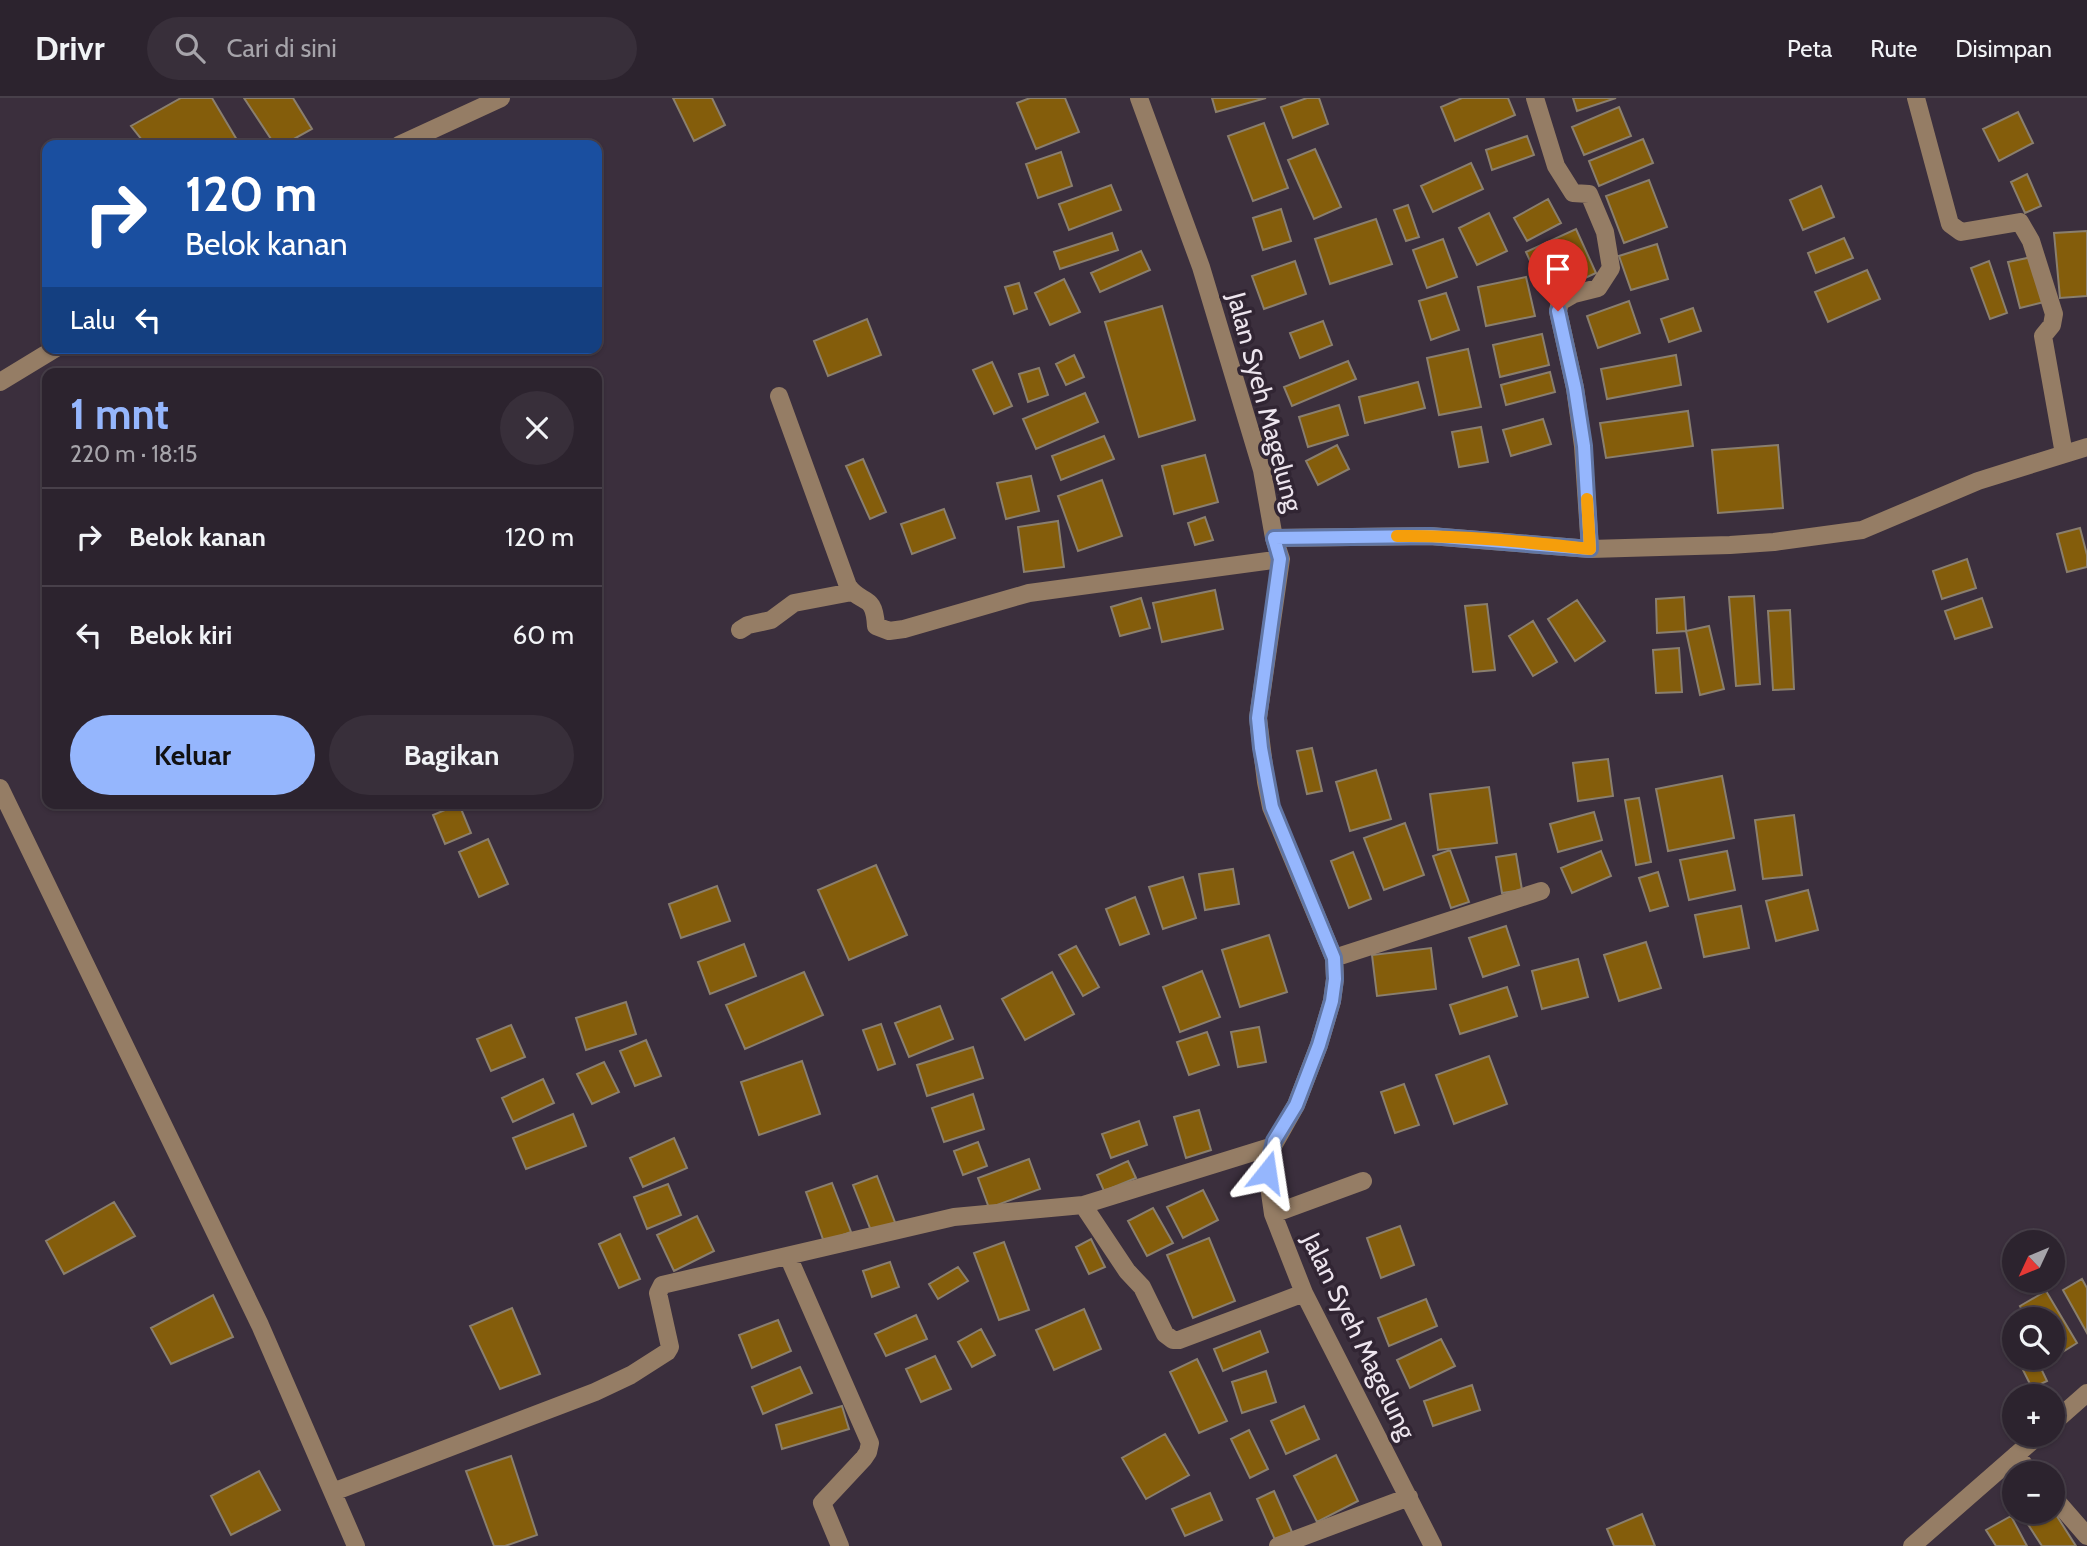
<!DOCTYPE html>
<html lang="id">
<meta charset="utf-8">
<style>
:root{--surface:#2c232e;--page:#382f3a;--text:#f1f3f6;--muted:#a6a4aa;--line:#48404a;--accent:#95b6fd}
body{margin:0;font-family:Cabin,sans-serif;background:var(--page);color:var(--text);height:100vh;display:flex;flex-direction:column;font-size:26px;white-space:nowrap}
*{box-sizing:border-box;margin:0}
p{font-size:23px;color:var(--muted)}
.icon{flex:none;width:38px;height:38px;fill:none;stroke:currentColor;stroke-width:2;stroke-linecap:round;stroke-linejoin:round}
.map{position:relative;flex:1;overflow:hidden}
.panel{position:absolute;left:42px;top:270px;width:560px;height:441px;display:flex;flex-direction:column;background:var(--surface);border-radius:14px;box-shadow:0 2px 5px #0004,0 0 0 2px var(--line)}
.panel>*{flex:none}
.banner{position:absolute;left:42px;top:42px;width:560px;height:214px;border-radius:14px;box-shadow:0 2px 5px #0004,0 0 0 2px var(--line);background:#1a4fa0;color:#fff;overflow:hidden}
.needle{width:46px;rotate:226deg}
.tools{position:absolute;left:2002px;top:1132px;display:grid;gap:14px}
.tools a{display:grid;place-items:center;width:63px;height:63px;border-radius:50%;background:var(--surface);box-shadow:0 2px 5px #0004,0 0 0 2px var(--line);font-size:35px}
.pin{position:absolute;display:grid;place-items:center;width:60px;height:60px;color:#fff;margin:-72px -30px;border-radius:50% 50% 50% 0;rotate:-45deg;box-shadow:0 0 7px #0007}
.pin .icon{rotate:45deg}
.me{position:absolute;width:77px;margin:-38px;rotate:15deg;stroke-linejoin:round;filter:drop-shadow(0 0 5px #0008)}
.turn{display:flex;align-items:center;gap:24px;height:147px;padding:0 28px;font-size:32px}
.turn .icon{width:91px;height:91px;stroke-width:2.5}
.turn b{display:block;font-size:49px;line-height:60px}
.then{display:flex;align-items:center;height:66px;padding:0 28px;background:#0003;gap:14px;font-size:26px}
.round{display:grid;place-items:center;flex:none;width:74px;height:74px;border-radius:37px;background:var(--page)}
.head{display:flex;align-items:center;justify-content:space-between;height:119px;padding:0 28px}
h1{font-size:42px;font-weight:700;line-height:52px;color:var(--accent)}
.action{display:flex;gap:14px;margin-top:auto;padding:14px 28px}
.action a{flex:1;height:80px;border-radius:42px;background:var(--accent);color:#111;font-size:28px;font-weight:700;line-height:80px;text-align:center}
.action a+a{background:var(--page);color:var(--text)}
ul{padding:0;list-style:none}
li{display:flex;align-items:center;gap:21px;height:98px;padding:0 28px;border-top:2px solid var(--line)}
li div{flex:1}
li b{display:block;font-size:26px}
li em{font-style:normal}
header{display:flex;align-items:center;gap:42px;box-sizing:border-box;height:98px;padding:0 35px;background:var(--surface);border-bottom:2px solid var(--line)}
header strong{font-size:33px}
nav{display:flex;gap:38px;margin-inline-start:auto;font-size:24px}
.search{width:490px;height:63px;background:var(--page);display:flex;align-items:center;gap:18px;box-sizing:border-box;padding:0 24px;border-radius:38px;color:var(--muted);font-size:26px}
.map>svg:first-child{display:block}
</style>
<header>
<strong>Drivr</strong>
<div class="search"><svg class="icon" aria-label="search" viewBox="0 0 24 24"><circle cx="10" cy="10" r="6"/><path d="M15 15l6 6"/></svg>Cari di sini</div>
<nav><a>Peta</a><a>Rute</a><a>Disimpan</a></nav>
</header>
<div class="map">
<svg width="2087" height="1448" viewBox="0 0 2087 1448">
<rect width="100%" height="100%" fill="#3b2f3d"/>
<path fill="#845d0b" stroke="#8a7f6e" stroke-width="2" d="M181 0H212L240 47H146L131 28Z
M244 0H293L312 31 283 47H275Z
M673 0H712L725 27 694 43Z
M1030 0H1065L1079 34 1036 51 1017 5Z
M1212 0H1266L1216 14Z
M1307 0H1319L1328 26 1293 40 1281 9Z
M1462 0H1508L1515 17 1455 43 1441 9Z
M1573 0H1616L1577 13Z
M1619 9 1631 38 1584 57 1572 29Z
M2018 14 2033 45 1999 63 1983 31Z
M1264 25 1288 90 1253 103 1228 38Z
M1527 38 1534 57 1492 72 1486 52Z
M1643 41 1653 65 1599 88 1589 63Z
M1315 51 1341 109 1314 121 1288 62Z
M1061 54 1072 88 1038 100 1026 66Z
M1471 65 1483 91 1433 114 1421 88Z
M2027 76 2041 108 2025 115 2011 84Z
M1649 82 1667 129 1624 145 1606 98Z
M1111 87 1121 112 1069 132 1059 106Z
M1821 88 1834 119 1803 132 1790 102Z
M1548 101 1561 125 1527 143 1514 120Z
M1408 107 1419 139 1406 143 1394 112Z
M1281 111 1291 143 1263 152 1253 120Z
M1489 115 1507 153 1477 167 1459 130Z
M1376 121 1392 166 1330 186 1315 141Z
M1576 131 1596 175 1546 198 1526 154Z
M2087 133V198L2060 200 2054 135Z
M1112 135 1118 152 1060 171 1054 154Z
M1844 140 1853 160 1816 175 1808 155Z
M1443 141 1457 179 1427 190 1413 152Z
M1657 146 1668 181 1631 192 1619 158Z
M1141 153 1150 172 1100 194 1091 175Z
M2032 159 2044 204 2020 210 2008 164Z
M1295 163 1306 196 1264 211 1252 178Z
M1989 163 2007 215 1990 221 1971 170Z
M1867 172 1880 201 1828 224 1815 194Z
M1526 179 1535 218 1486 228 1478 189Z
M1064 181 1080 214 1050 227 1035 195Z
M1019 185 1027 211 1014 216 1005 189Z
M1446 195 1459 232 1431 242 1419 203Z
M1629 203 1640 235 1598 250 1587 218Z
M1162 208 1195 322 1139 339 1105 224Z
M1693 210 1701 233 1669 244 1661 221Z
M867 221 881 257 828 278 814 243Z
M1323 223 1332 247 1300 260 1290 235Z
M1542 236 1549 267 1500 279 1493 247Z
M1468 251 1481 309 1439 317 1427 260Z
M1074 257 1084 279 1066 287 1056 266Z
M1676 257 1681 287 1607 301 1601 271Z
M1348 263 1356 281 1292 308 1284 289Z
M992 264 1012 308 994 316 973 272Z
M1039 270 1048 297 1028 304 1019 276Z
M1550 274 1555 294 1506 307 1501 287Z
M1418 284 1425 310 1365 325 1359 299Z
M1085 295 1098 324 1036 351 1023 321Z
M1339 307 1348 337 1308 349 1299 319Z
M1688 313 1693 348 1606 360 1600 325Z
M1543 321 1551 346 1511 358 1503 332Z
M1481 329 1488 364 1459 369 1452 334Z
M1104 338 1114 361 1061 382 1052 358Z
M1337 347 1349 371 1318 387 1306 363Z
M1778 347 1783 410 1718 415 1712 352Z
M1205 357 1218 404 1174 416 1162 368Z
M863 361 886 414 870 421 846 368Z
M1031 378 1039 413 1006 421 997 385Z
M1102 382 1122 438 1078 453 1058 398Z
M944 411 955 440 912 456 901 426Z
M1205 419 1213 442 1195 447 1188 425Z
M1058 423 1064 469 1024 474 1018 429Z
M2080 430 2087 457V469L2067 474 2057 436Z
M1967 461 1976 490 1942 501 1933 473Z
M1215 492 1223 531 1162 544 1153 505Z
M1754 498 1760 586 1736 588 1729 499Z
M1684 499 1686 533 1657 535 1656 501Z
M1141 500 1150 530 1120 538 1111 509Z
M1982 500 1992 529 1955 541 1945 513Z
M1577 502 1605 543 1575 563 1548 521Z
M1487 506 1495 572 1473 574 1465 508Z
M1790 512 1794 591 1773 592 1768 513Z
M1533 523 1557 564 1533 578 1509 538Z
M1709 528 1724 591 1700 597 1686 533Z
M1679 550 1682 594 1656 595 1653 552Z
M1312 650 1322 693 1307 696 1297 653Z
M1608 661 1613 698 1578 703 1573 665Z
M1376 672 1391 721 1350 733 1336 684Z
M1722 678 1734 740 1668 753 1656 691Z
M1489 689 1497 745 1438 752 1430 696Z
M1639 700 1651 764 1636 767 1625 702Z
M459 706 471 735 445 746 433 717Z
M1594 714 1602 742 1558 754 1550 726Z
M1794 717 1802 777 1763 781 1755 722Z
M1405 725 1424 777 1384 792 1364 740Z
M488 741 508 786 479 799 459 754Z
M1450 752 1469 804 1451 810 1433 758Z
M1601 753 1611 778 1572 795 1561 770Z
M1727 753 1735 792 1689 802 1680 762Z
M1353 754 1371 801 1349 810 1331 763Z
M1516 756 1522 792 1502 795 1496 759Z
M876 767 907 837 849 862 818 792Z
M1233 771 1239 806 1205 812 1199 776Z
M1658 774 1668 808 1650 813 1639 780Z
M1183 779 1196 820 1163 831 1149 789Z
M717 788 730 823 681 840 669 806Z
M1808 792 1818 832 1776 843 1766 803Z
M1135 799 1149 836 1120 847 1106 811Z
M1741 808 1749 850 1704 859 1695 817Z
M1506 828 1519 867 1483 879 1469 840Z
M1269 837 1287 894 1240 909 1222 852Z
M1646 844 1661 890 1619 903 1604 857Z
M744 846 756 878 710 896 698 864Z
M1076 848 1099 889 1083 898 1059 857Z
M1431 850 1436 891 1377 898 1372 857Z
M1578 861 1588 899 1542 911 1532 873Z
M1202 873 1220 919 1180 934 1163 889Z
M804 874 823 917 745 951 726 907Z
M1052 874 1074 916 1025 942 1002 901Z
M1507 889 1517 918 1460 936 1450 907Z
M626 904 636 936 586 952 576 920Z
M940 908 953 941 909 959 895 925Z
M881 926 895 966 878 972 863 932Z
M511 927 525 959 491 973 477 941Z
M1259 929 1266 964 1238 969 1231 934Z
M1207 934 1219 967 1189 977 1177 944Z
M646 942 661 978 635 988 620 953Z
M973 949 983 980 927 998 917 967Z
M1489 958 1507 1006 1454 1026 1436 977Z
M802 963 820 1016 759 1037 741 984Z
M604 964 619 994 592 1006 577 976Z
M543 981 554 1005 513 1024 502 1000Z
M1404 986 1419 1027 1395 1035 1381 994Z
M973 996 984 1031 944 1044 932 1010Z
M1199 1012 1211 1052 1186 1060 1174 1019Z
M573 1016 586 1048 526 1071 513 1040Z
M1139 1023 1147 1047 1111 1060 1102 1036Z
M674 1040 687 1070 643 1089 630 1060Z
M978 1044 987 1068 963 1077 954 1053Z
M1029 1061 1040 1091 989 1110 978 1080Z
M1128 1063 1136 1080 1104 1093 1097 1077Z
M877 1078 896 1127 872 1135 853 1087Z
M832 1085 851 1134 824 1144 806 1094Z
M668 1086 681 1117 647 1131 634 1099Z
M1203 1092 1218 1122 1183 1140 1167 1109Z
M114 1104 135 1138 64 1176 46 1143Z
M1153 1110 1173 1145 1147 1158 1128 1123Z
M697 1118 714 1153 674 1173 657 1137Z
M1400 1128 1414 1167 1381 1180 1367 1140Z
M620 1136 640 1181 619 1190 599 1146Z
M1209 1140 1235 1203 1193 1220 1167 1157Z
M1091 1141 1105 1169 1089 1176 1076 1149Z
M1004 1144 1029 1212 999 1222 974 1155Z
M890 1164 899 1189 872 1199 863 1173Z
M958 1169 968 1183 938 1201 929 1186Z
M2082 1181 2087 1190V1235L2063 1192Z
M2046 1193 2077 1245 2053 1260V1222H2028L2020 1208Z
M213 1197 233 1239 171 1266 151 1230Z
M1426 1201 1437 1228 1389 1248 1378 1220Z
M512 1210 540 1276 500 1291 470 1228Z
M1084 1211 1101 1251 1054 1272 1036 1232Z
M916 1217 927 1241 886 1258 875 1236Z
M778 1222 791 1253 752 1270 739 1237Z
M981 1231 995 1257 972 1269 958 1244Z
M1260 1233 1268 1254 1223 1273 1214 1251Z
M1441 1241 1455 1268 1410 1290 1397 1262Z
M935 1258 951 1291 921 1304 906 1271Z
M2017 1260H2036L2047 1283 2032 1290Z
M1197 1261 1227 1323 1199 1335 1170 1274Z
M800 1269 812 1295 763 1316 752 1289Z
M1266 1273 1276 1304 1242 1315 1232 1284Z
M1472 1287 1480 1312 1433 1328 1424 1303Z
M842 1308 849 1331 782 1351 776 1327Z
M1304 1308 1319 1341 1286 1356 1271 1323Z
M1249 1332 1268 1371 1250 1380 1231 1341Z
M1165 1336 1189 1377 1146 1401 1122 1360Z
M1336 1357 1358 1403 1317 1424 1294 1378Z
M511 1358 537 1437 505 1448H494L466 1373Z
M259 1373 280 1412 231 1437 211 1398Z
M1274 1393 1292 1434 1275 1442 1257 1401Z
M1210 1395 1222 1422 1185 1438 1172 1411Z
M2053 1412 2076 1448H2042L2020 1414H2053Z
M1642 1416 1655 1448H1614L1607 1431Z
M2011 1418 2027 1448H1996L1986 1432Z"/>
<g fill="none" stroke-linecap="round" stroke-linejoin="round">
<path stroke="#957d65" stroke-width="18" d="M1139 0 1201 169 1262 372 1274 440 1281 461 1258 620 1266 684 1271 709 1334 860 1335 881 1332 903 1319 947 1296 1007 1273 1048 1267 1074 1273 1116 1304 1195 1433 1448
M1535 0 1556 68 1573 95 1589 96 1605 134 1611 170 1598 190 1574 196 1560 204 1558 213 1575 290 1583 348 1590 451
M1916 0 1950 126 1961 134 2020 124 2031 143 2054 216 2052 227 2043 238 2064 356
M399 47 501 0
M0 284 56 250
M779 298 848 488C862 508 874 494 876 528L889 533 904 531 1029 495 1281 461
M1274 440 1430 438 1590 451 1730 447 1774 444 1862 432 1978 383 2087 349
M740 532 748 527 771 522 794 505 852 494
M0 690 260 1227 356 1448
M1334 860 1541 793
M1083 1107 1127 1173 1142 1189 1165 1236 1173 1242H1179L1304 1195
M1273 1116 1363 1083
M788 1158 870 1345 868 1354 864 1360 822 1405 840 1448
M2053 1325 2087 1295
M2016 1357 2032 1376
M333 1394 595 1294 631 1277 667 1254 670 1249 658 1195 662 1187 954 1119 1083 1107 1273 1048
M2053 1399 2087 1438
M1278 1448 1409 1399
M1912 1448 2039 1337"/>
</g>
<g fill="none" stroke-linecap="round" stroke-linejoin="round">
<defs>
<path id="route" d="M1267 1074 1274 1043 1296 1007 1319 947 1332 903 1335 881 1334 860 1272 709 1261 650 1258 620 1280 461 1274 440 1430 438 1590 451 1584 348 1575 290 1558 213"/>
</defs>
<use href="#route" stroke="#6176a4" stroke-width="18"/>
<use href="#route" stroke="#95b6fd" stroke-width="12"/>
<path stroke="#f59e0b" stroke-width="12" d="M1397 438C1461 437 1527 444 1590 451L1587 401"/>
</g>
<g text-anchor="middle" stroke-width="7" stroke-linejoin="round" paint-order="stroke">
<g font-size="26" fill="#ede5ee" stroke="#312533">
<text transform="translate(1265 304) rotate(75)" y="9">Jalan Syeh Magelung</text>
<text transform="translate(1359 1238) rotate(64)" y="9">Jalan Syeh Magelung</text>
</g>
</g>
</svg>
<div class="tools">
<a><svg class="needle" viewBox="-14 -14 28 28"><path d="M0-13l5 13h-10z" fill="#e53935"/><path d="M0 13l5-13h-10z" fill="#a6a4aa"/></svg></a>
<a><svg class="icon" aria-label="search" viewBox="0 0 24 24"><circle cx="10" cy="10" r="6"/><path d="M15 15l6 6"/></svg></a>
<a>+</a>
<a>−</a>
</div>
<div class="pin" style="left:1558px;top:213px;background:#d93025"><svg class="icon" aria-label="arrive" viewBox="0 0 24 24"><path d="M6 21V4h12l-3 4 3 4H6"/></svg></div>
<svg class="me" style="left:1267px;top:1074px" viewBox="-20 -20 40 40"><path d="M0-17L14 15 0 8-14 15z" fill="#95b6fd" stroke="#fff" stroke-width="4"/></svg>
<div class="banner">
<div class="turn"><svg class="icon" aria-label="right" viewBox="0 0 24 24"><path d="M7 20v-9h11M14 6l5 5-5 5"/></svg><div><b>120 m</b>Belok kanan</div></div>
<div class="then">Lalu<svg class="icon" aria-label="left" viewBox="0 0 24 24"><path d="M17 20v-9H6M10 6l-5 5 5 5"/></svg></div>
</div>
<section class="panel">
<div class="head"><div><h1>1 mnt</h1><p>220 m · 18:15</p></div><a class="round"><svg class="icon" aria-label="close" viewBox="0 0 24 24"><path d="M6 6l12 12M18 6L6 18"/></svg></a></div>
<ul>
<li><svg class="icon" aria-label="right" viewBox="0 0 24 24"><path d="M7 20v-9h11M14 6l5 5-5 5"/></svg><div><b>Belok kanan</b></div><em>120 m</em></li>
<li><svg class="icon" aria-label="left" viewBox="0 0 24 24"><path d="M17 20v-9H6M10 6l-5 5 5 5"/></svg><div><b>Belok kiri</b></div><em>60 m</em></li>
</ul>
<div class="action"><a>Keluar</a><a>Bagikan</a></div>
</section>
</div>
